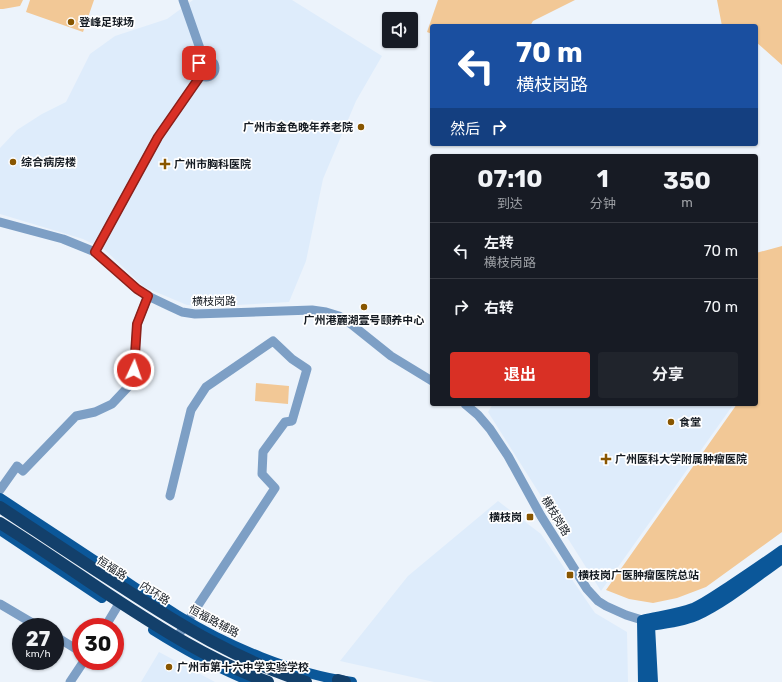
<!DOCTYPE html>
<html lang="zh">
<meta charset="utf-8">
<style>
:root{--surface:#171b24;--page:#20242c;--text:#f1f3f6;--muted:#9ea1a6;--line:#363941;--accent:#d93025}
body{margin:0;font-family:Rubik,"Noto Sans SC",sans-serif;background:var(--page);color:var(--text);height:100vh;display:flex;flex-direction:column;font-size:15px;white-space:nowrap}
*{box-sizing:border-box;margin:0}
p{font-size:13px;color:var(--muted)}
.icon{flex:none;width:22px;height:22px;fill:none;stroke:currentColor;stroke-width:2;stroke-linecap:round;stroke-linejoin:round}
.map{position:relative;flex:1;overflow:hidden}
.details{position:absolute;left:430px;top:154px;width:328px;height:252px;display:flex;flex-direction:column;background:var(--surface);border-radius:4px;box-shadow:0 1px 3px #0004}
.details>*{flex:none}
.banner{position:absolute;left:430px;top:24px;width:328px;height:122px;border-radius:4px;box-shadow:0 1px 3px #0004;background:#1a4fa0;color:#fff;overflow:hidden}
.fabs{position:absolute;left:382px;top:12px;display:grid;gap:8px}
.fabs a{display:grid;place-items:center;width:36px;height:36px;border-radius:4px;background:var(--surface);box-shadow:0 1px 3px #0004;font-size:20px}
.speed{position:absolute;left:12px;top:618px;display:flex;gap:8px;font-size:20px;font-weight:700;text-align:center}
.speed>*{display:grid;place-content:center;width:52px;height:52px;border-radius:50%;background:var(--surface);box-shadow:0 1px 3px #0004;line-height:1}
.speed small{font-size:10px;font-weight:400}
.speed .limit{border:6px solid #d22;background:#fff;color:#111}
.pin{position:absolute;display:grid;place-items:center;width:34px;height:34px;color:#fff;margin:-17px;border-radius:8px;box-shadow:0 2px 6px #0006}
.me{position:absolute;width:44px;margin:-22px;rotate:3deg;stroke-linejoin:round;filter:drop-shadow(0 0 3px #0008)}
.turn{display:flex;align-items:center;gap:14px;height:84px;padding:0 20px;font-size:18px}
.turn .icon{width:52px;height:52px;stroke-width:2.5}
.turn b{display:block;font-size:28px;line-height:34px}
.then{display:flex;align-items:center;height:38px;padding:0 20px;background:#0003;gap:8px;font-size:15px}
.eta{display:flex;justify-content:space-evenly;align-items:center;height:68px;text-align:center}
.eta b{font-size:24px;font-weight:700;line-height:28px}
.primary-button{display:flex;gap:8px;margin-top:auto;padding:8px 20px}
.primary-button a{flex:1;height:46px;border-radius:4px;background:var(--accent);color:#fff;font-size:16px;font-weight:700;line-height:46px;text-align:center}
.primary-button a+a{background:var(--page);color:var(--text)}
ul{padding:0;list-style:none}
li{display:flex;align-items:center;gap:12px;height:56px;padding:0 20px;border-top:1px solid var(--line)}
li div{flex:1}
li b{display:block;font-size:15px}
li em{font-style:normal}
.map>svg:first-child{display:block}
</style>
<div class="map">
<svg width="782" height="682" viewBox="0 0 782 682">
<rect width="100%" height="100%" fill="#ecf3fb"/>
<path fill="#deecfb" d="M193 0H292L382 56 356 101 323 179 306 261 289 302 237 305H187L144 287 105 250 83 239 0 214V148L17 130 42 114 66 102 90 54 115 36 167 19Z
M493 404H731L733 405 601 591 488 412Z
M498 501 541 534 595 613 627 632 628 682H434L340 661 408 576Z
M159 652 215 682H141Z"/>
<path fill="#f2c896" d="M0 0H23L20 6 3 9H0Z
M30 0H94L83 32 26 12Z
M438 0H575L533 21 530 26H432V34L427 32Z
M717 0H782V65L756 42V26H722Z
M782 246V532L706 587 677 598 653 603 629 599 606 590 737 404H756V253Z
M256 383 289 386 288 404 255 401Z"/>
<g fill="none" stroke-linecap="round" stroke-linejoin="round">
<path stroke="#7d9fc5" stroke-width="9" d="M183 0 204 60
M197 68a9 9 0 1 1 18 0a9 9 0 1 1-18 0Z
M0 222 63 239 95 252 104 259 137 289 148 296 169 306 182 312 195 314 312 310 326 312 339 316 351 324 391 356 432 381
M95 252 158 137 201 75
M465 404 478 415 490 429 508 456 541 516 587 589 598 601 606 606 626 615 642 620
M0 490 17 466 23 471 76 416 95 412 112 404 128 387 134 370 137 324 148 296
M170 496 191 410 206 387 273 341 292 359 307 369 292 421 285 422 263 452 262 474 275 488 174 642
M0 604 39 627
M105 627 117 607
M55 636 81 652
M70 682 84 661"/>
<path stroke="#0b5799" stroke-width="10" d="M0 498C35 521 71 545 106 568 130 584 153 600 177 615 227 646 293 674 352 682
M0 530 102 598
M642 620 650 626C665 624 682 622 696 616 726 602 755 578 782 559
M642 620C659 616 677 614 693 608 705 603 717 594 728 587 746 575 764 563 782 550
M642 620 643 682
M650 626 653 682
M153 630C185 650 217 668 252 682"/>
<path stroke="#13406b" stroke-width="12" d="M338 680 345 682"/>
<path stroke="#13406b" stroke-width="12" d="M0 507C41 534 81 561 122 587 180 625 239 661 306 682
M0 523C37 546 73 571 109 595 159 628 211 661 268 682"/>
</g>
<g fill="none" stroke-linecap="round" stroke-linejoin="round">
<defs>
<path id="route" d="M134 370 137 324 148 296 137 289 95 252 158 137 201 75C197 72 197 68 199 63"/>
</defs>
<use href="#route" stroke="#8d1f18" stroke-width="10"/>
<use href="#route" stroke="#d93025" stroke-width="7"/>
</g>
<g fill="#885600" stroke="#fff" stroke-width="1.5">
<circle cx="71" cy="22" r="4"/>
<circle cx="361" cy="127" r="4"/>
<circle cx="13" cy="162" r="4"/>
<path d="M163 158h4v4h4v4h-4v4h-4v-4h-4v-4h4z"/>
<circle cx="364" cy="307" r="4"/>
<circle cx="671" cy="422" r="4"/>
<path d="M604 453h4v4h4v4h-4v4h-4v-4h-4v-4h4z"/>
<rect x="526" y="513" width="8" height="8" rx="2"/>
<rect x="566" y="571" width="8" height="8" rx="2"/>
<circle cx="169" cy="667" r="4"/>
</g>
<g text-anchor="middle" stroke-width="3.5" stroke-linejoin="round" paint-order="stroke">
<g font-size="11" font-weight="bold" fill="#151b22" stroke="#fff" text-anchor="start">
<text x="79" y="26">登峰足球场</text>
<text x="353" y="131" text-anchor="end">广州市金色晚年养老院</text>
<text x="21" y="166">综合病房楼</text>
<text x="174" y="168">广州市胸科医院</text>
<text x="364" y="324" text-anchor="middle">广州港麓湖壹号颐养中心</text>
<text x="679" y="426">食堂</text>
<text x="615" y="463">广州医科大学附属肿瘤医院</text>
<text x="522" y="521" text-anchor="end">横枝岗</text>
<text x="578" y="579">横枝岗广医肿瘤医院总站</text>
<text x="177" y="671">广州市第十六中学实验学校</text>
</g>
<g font-size="11" fill="#151b22" stroke="#fff">
<text x="214" y="305">横枝岗路</text>
<text transform="translate(556 516) rotate(59)" y="4">横枝岗路</text>
<text transform="translate(112 568) rotate(33)" y="4">恒福路</text>
<text transform="translate(155 593) rotate(33)" y="4">内环路</text>
<text transform="translate(214 621) rotate(28)" y="4">恒福路辅路</text>
</g>
</g>
</svg>
<div class="fabs">
<a><svg class="icon" aria-label="sound" viewBox="0 0 24 24"><path d="M4 9h4l5-4v14l-5-4H4zM17 9q2 3 0 6"/></svg></a>
</div>
<div class="speed"><div>27<small>km/h</small></div><div class="limit">30</div></div>
<div class="pin" style="left:199px;top:63px;background:#d93025"><svg class="icon" aria-label="arrive" viewBox="0 0 24 24"><path d="M6 21V4h12l-3 4 3 4H6"/></svg></div>
<svg class="me" style="left:134px;top:370px" viewBox="-20 -20 40 40"><circle r="17" fill="#d93025" stroke="#fff" stroke-width="3"/><path d="M0-11L8 9 0 5-8 9z" fill="#fff"/></svg>
<div class="banner">
<div class="turn"><svg class="icon" aria-label="left" viewBox="0 0 24 24"><path d="M17 20v-9H6M10 6l-5 5 5 5"/></svg><div><b>70 m</b>横枝岗路</div></div>
<div class="then">然后<svg class="icon" aria-label="right" viewBox="0 0 24 24"><path d="M7 20v-9h11M14 6l5 5-5 5"/></svg></div>
</div>
<section class="details">
<div class="eta">
<div><b>07:10</b><p>到达</p></div>
<div><b>1</b><p>分钟</p></div>
<div><b>350</b><p>m</p></div>
</div>
<ul>
<li><svg class="icon" aria-label="left" viewBox="0 0 24 24"><path d="M17 20v-9H6M10 6l-5 5 5 5"/></svg><div><b>左转</b><p>横枝岗路</p></div><em>70 m</em></li>
<li><svg class="icon" aria-label="right" viewBox="0 0 24 24"><path d="M7 20v-9h11M14 6l5 5-5 5"/></svg><div><b>右转</b></div><em>70 m</em></li>
</ul>
<div class="primary-button"><a>退出</a><a>分享</a></div>
</section>
</div>
